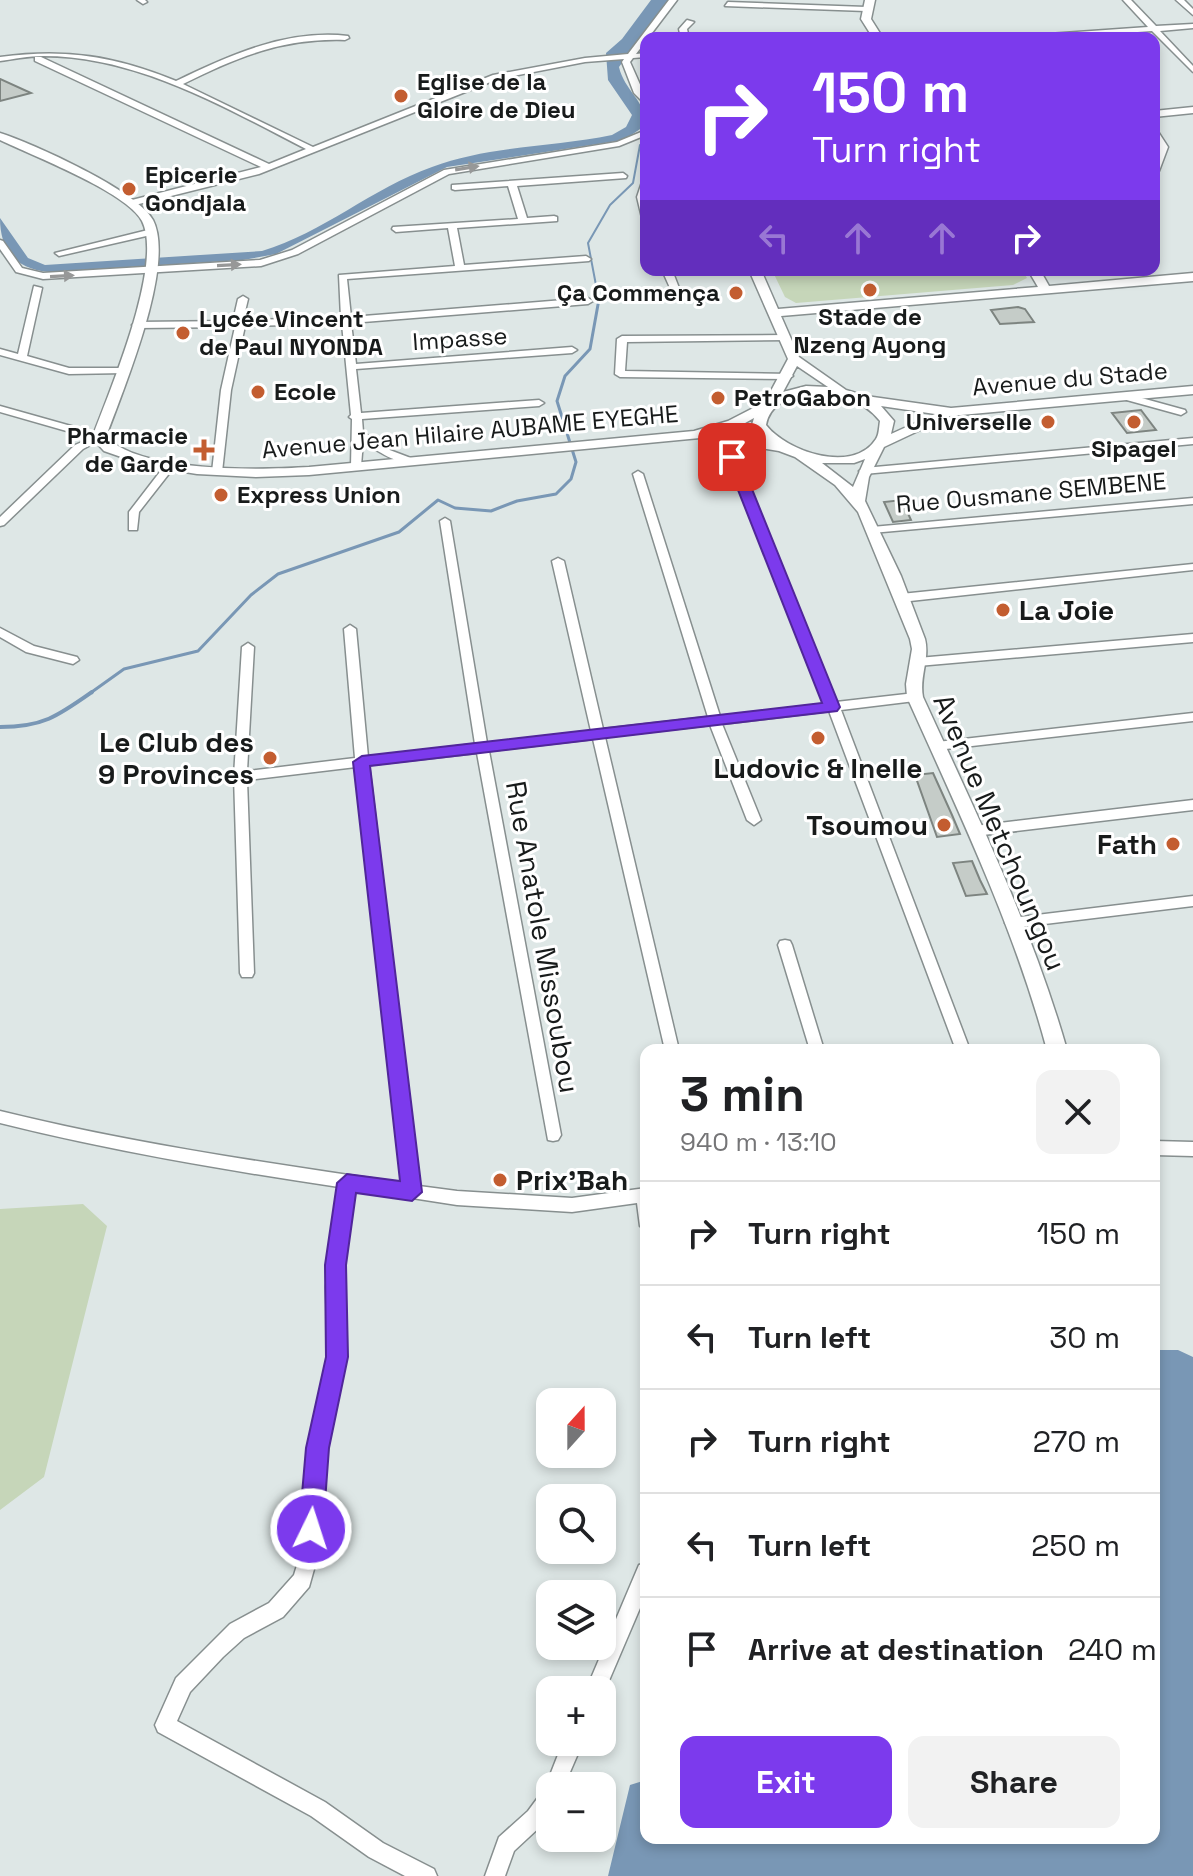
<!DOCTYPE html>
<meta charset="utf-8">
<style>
:root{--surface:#fff;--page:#f2f2f2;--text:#202124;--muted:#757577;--line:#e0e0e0;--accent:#7c3aed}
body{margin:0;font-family:"Space Grotesk",sans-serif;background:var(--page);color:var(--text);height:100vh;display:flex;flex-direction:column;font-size:30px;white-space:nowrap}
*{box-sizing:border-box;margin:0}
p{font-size:26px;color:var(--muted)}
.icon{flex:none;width:44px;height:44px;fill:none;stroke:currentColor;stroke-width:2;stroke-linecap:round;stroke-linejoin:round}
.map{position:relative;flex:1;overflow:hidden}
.side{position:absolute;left:640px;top:1044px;width:520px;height:800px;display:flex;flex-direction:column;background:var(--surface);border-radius:16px;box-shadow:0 4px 12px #0003}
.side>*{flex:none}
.hud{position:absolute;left:640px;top:32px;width:520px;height:244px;border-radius:16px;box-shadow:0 4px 12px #0003;background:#7c3aed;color:#fff;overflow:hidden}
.needle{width:52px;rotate:21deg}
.fabs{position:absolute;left:536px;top:1388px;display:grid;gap:16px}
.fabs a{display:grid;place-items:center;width:80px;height:80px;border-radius:16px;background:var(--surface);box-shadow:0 4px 12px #0003;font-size:40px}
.pin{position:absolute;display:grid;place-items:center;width:68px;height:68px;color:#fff;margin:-34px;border-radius:16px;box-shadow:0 4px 12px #0006}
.me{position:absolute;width:88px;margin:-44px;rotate:4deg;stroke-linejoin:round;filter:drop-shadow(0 0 6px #0008)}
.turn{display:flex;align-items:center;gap:28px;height:168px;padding:0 40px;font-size:36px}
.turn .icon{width:104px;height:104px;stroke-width:2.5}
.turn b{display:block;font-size:56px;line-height:68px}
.lanes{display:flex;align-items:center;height:76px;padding:0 40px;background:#0003;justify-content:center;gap:40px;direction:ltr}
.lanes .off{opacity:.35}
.round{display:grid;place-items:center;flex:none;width:84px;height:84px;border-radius:16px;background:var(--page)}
.overview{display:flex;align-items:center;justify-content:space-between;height:136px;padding:0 40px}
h1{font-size:48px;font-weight:700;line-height:60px}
.action{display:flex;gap:16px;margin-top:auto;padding:16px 40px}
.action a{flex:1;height:92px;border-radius:16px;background:var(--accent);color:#fff;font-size:32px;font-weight:700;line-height:92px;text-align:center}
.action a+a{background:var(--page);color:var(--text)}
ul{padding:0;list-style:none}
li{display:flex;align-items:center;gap:24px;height:104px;padding:0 40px;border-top:2px solid var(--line)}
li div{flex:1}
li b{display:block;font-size:30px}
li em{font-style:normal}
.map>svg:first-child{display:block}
</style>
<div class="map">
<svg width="1193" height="1876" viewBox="0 0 1193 1876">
<rect width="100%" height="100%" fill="#dee7e6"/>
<path fill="#c6d6b9" d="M772 270H1022L1027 278 1013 285 796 303 785 297Z
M83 1204 107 1226 44 1477 0 1510V1209Z"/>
<path fill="#7997b5" d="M651 0H668L619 67C624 90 646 101 646 125L624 140 447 167 276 254 243 260 49 272C16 269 0 251 0 218L28 258 45 265 262 251C323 233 372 188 432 167 488 146 553 147 612 135L626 127 632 115 608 80 606 53 622 39Z
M1154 1350H1178L1193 1357V1876H608L630 1785 646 1780V1838H1154Z"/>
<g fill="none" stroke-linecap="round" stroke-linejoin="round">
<path stroke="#7997b5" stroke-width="2" d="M599 301 588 243 610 205 633 183 640 145"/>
<path stroke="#7997b5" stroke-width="3" d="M89 694 124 669 198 651 251 595 278 574 399 532 438 500 455 508 491 511 517 501 556 494 571 479 576 462 557 401 565 376 590 349 599 299"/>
<path stroke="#7997b5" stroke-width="4" d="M0 727C43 727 58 716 92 692"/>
</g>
<path fill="#c5ccc8" stroke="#7d8480" stroke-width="2" d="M0 79 31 93 0 101Z
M1018 307 1025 309 1034 322 1000 324 991 310Z
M1141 410 1156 430 1127 433 1112 413Z
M902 500 911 520 893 522 884 502Z
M933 773 952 815 960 834 937 837 915 775Z
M972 861 980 880 987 894 966 896 953 863Z"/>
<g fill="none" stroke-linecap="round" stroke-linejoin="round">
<defs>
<path id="minor" d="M137 0H145L147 2 143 4Z
M669 0H677L636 54 646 53V57L633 58 630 62 646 98V105L634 93 622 62 624 59 585 62 498 79 259 174 131 206 127 203 128 201 261 167 35 61V57H41L269 164 306 149C224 107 137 56 43 56 29 56 14 59 0 61V57C66 48 115 56 176 81 230 55 287 29 348 36L349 38 345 40C283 38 237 57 183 84L313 147 493 75 585 58 628 54Z
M1123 0H1131L1156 26 1193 24V28L1160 31 1193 66V72L1152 31 1052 38H1016L1020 36 1148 27Z
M1176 0H1184L1193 9V15Z
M728 2 866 7 870 9 866 11 725 6Z
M687 20 694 22 687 29 689 38H681L679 29Z
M646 130V135L619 146 449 174 298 254 261 266 43 279 16 272 0 249V240L3 241 22 268 43 273 260 260 292 250 444 170 617 142Z
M1154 130H1157L1168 147 1159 171 1155 174 1154 163 1160 147 1154 138Z
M623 173 627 176 626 178 517 186 527 218 554 216 557 217V221L457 228 464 265 586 256 591 259 589 261 347 279 351 317 588 298 593 301 588 304 351 323 356 364 572 347 577 350 572 353 356 369 361 413 539 400 544 403 539 406 362 419 363 432 387 449 416 460V464C397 464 378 452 363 441L361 466 356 469 351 466 352 419 349 417 351 415 342 324 245 326 231 390 222 472 221 474H213L212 472 221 390 235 327 137 328 132 325 137 322 233 321 238 299 243 296 248 299 243 320 341 318 339 275 455 266 448 228 396 232 392 229 393 227 518 219 508 186 455 190 452 189V185Z
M646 179V221L642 218 637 197 642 182Z
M152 229 156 232 155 234 59 256 55 253Z
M662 270H672L679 288 677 290H671Z
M34 286 42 288 27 356 69 368H122L127 371 125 373 69 374 0 355V349L18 354Z
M785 335 790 338 788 340 627 342 625 371 791 374 793 376 788 379 620 377 615 374 617 339 622 336Z
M1127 394 1185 410 1186 412 1181 415 1123 399 1122 397Z
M0 406 103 435 104 438 83 449 4 525 0 526V517L75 445 91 438 0 412Z
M1193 438V444L864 474 859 471 864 468Z
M732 454 737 457 836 702 915 693 921 697 915 701 841 710 970 1050H956L829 711 722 724 761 820 754 825 747 820 710 725 605 737 679 1050H665L593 739 489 751 561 1135 558 1140 553 1141 548 1140 477 753 369 765 419 1186 457 1191 572 1198 646 1188V1228L640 1226 637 1203 572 1212 457 1205 354 1189 342 1287 346 1357 327 1448 316 1562 309 1587 283 1617 244 1638 223 1657 190 1692 177 1721 325 1802 383 1843 434 1869 437 1876H405L369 1857 311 1816 158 1732 155 1725 176 1678 230 1624 269 1603 294 1575 298 1562 309 1448 328 1357 326 1287 339 1187C225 1170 112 1151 0 1123V1111C133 1144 268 1163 403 1183L356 767 247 780 254 973 252 977H242L240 973 234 776 242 647 248 643 254 647 247 771 355 758 344 629 350 625 356 629 368 757 475 744 440 521 445 518 450 521 487 743 591 731 552 561 558 558 564 561 603 729 708 717 633 474 638 471 643 474 720 716 824 704 727 457Z
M170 463 175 466 139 512 137 530H129V512L166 464Z
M1193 498V504L872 533 866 530 872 527Z
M1193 564V570L901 602 895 598 901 594Z
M0 628 34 646 77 657 79 660 73 664 26 652 0 637Z
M1193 634V642L918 666 912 662 918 658Z
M1193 713V721L937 750 931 746 937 742Z
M1193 800V810L975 836 968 831 975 826Z
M1193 896V906L1012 928 1005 923 1012 918Z
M785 940 790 941 792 945 824 1050H810L778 945 780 941Z
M1154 1141 1193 1142V1156L1154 1155Z
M646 1563V1594L602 1697V1690H586L639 1565Z
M563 1742H583L564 1786H550V1814L542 1825 514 1851 505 1876H485L499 1837 528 1811 545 1788Z"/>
<path id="major" d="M865 0H875L871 19 883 38H873L861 19Z
M1193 107V113L1154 117V111Z
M0 133C32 143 138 191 153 220 176 265 123 390 106 437 142 473 260 470 309 467L694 431 728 421 765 402 788 359 749 270H761L778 309 1038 287 1028 270H1040L1049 286 1193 273V281L781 316 799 357 846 390 866 396 951 408 1193 386V394L950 416 884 447 869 477 865 501 901 576 925 639C930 659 919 677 923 697 976 813 1032 927 1067 1050H1047C1014 927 959 813 907 697L906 684 912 649 910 639 858 512 835 485 795 457 779 451 700 438 309 475 256 477 197 474 147 466 104 451 92 438C109 392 164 265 142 221 127 192 31 155 0 140ZM797 366 828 387 806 386 783 392ZM806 394C835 394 861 397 880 421 879 427 879 435 876 439 853 475 786 451 766 425 770 404 787 399 806 394ZM881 406 935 414 891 434 894 421ZM754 418 752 425 765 442 715 433 738 427ZM865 459 853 487 822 463H854Z"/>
</defs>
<use href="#minor" stroke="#878f8f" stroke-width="3"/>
<use href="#major" stroke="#878f8f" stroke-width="3"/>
<use href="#minor" fill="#fff" fill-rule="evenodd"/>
<use href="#major" fill="#fff" fill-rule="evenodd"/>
</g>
<defs><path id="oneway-solid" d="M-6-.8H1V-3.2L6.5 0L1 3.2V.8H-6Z" transform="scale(2)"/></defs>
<g fill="#979898">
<use href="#oneway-solid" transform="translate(467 168) rotate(-9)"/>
<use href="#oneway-solid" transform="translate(229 265) rotate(-3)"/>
<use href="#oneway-solid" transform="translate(62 276) rotate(-3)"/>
</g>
<path fill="#7c3aed" stroke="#51269a" stroke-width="2" d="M732 453 739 457 840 707 837 711 370 766 422 1192 412 1201 356 1193 346 1265 348 1357 329 1448 323 1529 319 1538 311 1541 302 1538 299 1529 306 1448 326 1357 325 1265 337 1183 347 1174 400 1181 353 762 362 756 822 703 725 457Z"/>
<g fill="#c35d30" stroke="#fff" stroke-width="3">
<circle cx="401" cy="96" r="8"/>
<circle cx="129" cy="189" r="8"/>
<circle cx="870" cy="290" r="8"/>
<circle cx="736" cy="293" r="8"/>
<circle cx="183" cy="333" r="8"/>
<circle cx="258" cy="392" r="8"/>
<circle cx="718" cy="398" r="8"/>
<circle cx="1048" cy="422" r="8"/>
<circle cx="1134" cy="422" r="8"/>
<path d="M200 438h8v8h8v8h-8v8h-8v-8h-8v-8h8z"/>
<circle cx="221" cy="495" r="8"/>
<circle cx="1003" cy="610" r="8"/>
<circle cx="818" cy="738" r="8"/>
<circle cx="270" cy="758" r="8"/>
<circle cx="944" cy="825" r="8"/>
<circle cx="1173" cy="844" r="8"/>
<circle cx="500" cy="1180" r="8"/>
</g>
<g text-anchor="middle" stroke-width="6" stroke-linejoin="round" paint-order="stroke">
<g font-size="24" font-weight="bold" fill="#181b1b" stroke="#fff" text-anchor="start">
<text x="417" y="90">Eglise de la<tspan x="417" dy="28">Gloire de Dieu</tspan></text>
<text x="145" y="183">Epicerie<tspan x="145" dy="28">Gondjala</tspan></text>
<text x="720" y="301" text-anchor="end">Ça Commença</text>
<text x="870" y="325" text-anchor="middle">Stade de<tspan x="870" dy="28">Nzeng Ayong</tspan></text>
<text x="199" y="327">Lycée Vincent<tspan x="199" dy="28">de Paul NYONDA</tspan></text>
<text x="274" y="400">Ecole</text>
<text x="734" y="406">PetroGabon</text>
<text x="1032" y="430" text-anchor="end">Universelle</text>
<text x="188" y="444" text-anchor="end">Pharmacie<tspan x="188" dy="28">de Garde</tspan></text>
<text x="1134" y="457" text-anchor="middle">Sipagel</text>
<text x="237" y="503">Express Union</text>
</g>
<g font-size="24" fill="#181b1b" stroke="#fff">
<text transform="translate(460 339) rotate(-4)" y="8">Impasse</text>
<text transform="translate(1070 379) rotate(-5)" y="8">Avenue du Stade</text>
<text transform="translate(470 432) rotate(-5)" y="8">Avenue Jean Hilaire AUBAME EYEGHE</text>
<text transform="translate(1031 493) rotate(-5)" y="8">Rue Ousmane SEMBENE</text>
</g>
<g font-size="28" font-weight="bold" fill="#181b1b" stroke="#fff" text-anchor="end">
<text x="1019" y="620" text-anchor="start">La Joie</text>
<text x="254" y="752">Le Club des<tspan x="254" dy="32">9 Provinces</tspan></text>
<text x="818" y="778" text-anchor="middle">Ludovic &amp; Inelle</text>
<text x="928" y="835">Tsoumou</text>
<text x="1157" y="854">Fath</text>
<text x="516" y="1190" text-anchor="start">Prix'Bah</text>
</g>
<g font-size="28" fill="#181b1b" stroke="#fff">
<text transform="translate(1000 832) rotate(67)" y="10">Avenue Metchoungou</text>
<text transform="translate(543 937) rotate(80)" y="10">Rue Anatole Missoubou</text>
</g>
</g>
</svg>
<div class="fabs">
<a><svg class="needle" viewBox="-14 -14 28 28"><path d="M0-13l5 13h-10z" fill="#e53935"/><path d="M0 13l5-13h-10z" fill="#757577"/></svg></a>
<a><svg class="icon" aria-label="search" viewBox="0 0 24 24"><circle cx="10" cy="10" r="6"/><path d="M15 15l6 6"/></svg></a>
<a><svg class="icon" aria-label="layers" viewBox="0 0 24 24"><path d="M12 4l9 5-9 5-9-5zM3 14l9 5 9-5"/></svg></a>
<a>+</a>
<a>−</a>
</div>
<div class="pin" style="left:732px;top:457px;background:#d93025"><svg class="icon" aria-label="arrive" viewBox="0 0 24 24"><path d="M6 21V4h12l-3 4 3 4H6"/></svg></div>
<svg class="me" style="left:311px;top:1529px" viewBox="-20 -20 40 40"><circle r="17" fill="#7c3aed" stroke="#fff" stroke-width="3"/><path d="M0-11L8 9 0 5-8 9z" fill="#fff"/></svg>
<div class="hud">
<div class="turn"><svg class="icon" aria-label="right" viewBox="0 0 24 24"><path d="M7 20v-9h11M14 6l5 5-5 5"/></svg><div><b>150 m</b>Turn right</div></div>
<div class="lanes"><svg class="icon off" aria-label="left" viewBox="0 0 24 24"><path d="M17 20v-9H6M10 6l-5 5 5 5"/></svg><svg class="icon off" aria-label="ahead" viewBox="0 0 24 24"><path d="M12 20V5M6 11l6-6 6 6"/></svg><svg class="icon off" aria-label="ahead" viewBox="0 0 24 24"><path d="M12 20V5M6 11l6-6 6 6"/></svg><svg class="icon" aria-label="right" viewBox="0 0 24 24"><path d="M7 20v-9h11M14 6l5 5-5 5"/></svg></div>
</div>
<section class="side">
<div class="overview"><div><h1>3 min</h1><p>940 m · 13:10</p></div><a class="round"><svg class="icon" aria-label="close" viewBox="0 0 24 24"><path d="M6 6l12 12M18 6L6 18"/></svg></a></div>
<ul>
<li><svg class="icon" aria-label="right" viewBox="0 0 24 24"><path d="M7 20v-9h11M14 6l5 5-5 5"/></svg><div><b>Turn right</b></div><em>150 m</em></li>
<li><svg class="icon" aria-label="left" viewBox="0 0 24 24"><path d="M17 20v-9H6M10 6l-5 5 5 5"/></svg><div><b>Turn left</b></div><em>30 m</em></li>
<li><svg class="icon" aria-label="right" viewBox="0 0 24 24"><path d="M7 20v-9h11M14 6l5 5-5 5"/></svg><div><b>Turn right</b></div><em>270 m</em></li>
<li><svg class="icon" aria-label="left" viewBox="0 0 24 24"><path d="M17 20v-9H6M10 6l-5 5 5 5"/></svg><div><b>Turn left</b></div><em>250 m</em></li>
<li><svg class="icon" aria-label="arrive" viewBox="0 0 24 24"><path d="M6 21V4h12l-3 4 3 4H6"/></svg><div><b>Arrive at destination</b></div><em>240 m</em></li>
</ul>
<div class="action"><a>Exit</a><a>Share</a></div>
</section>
</div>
